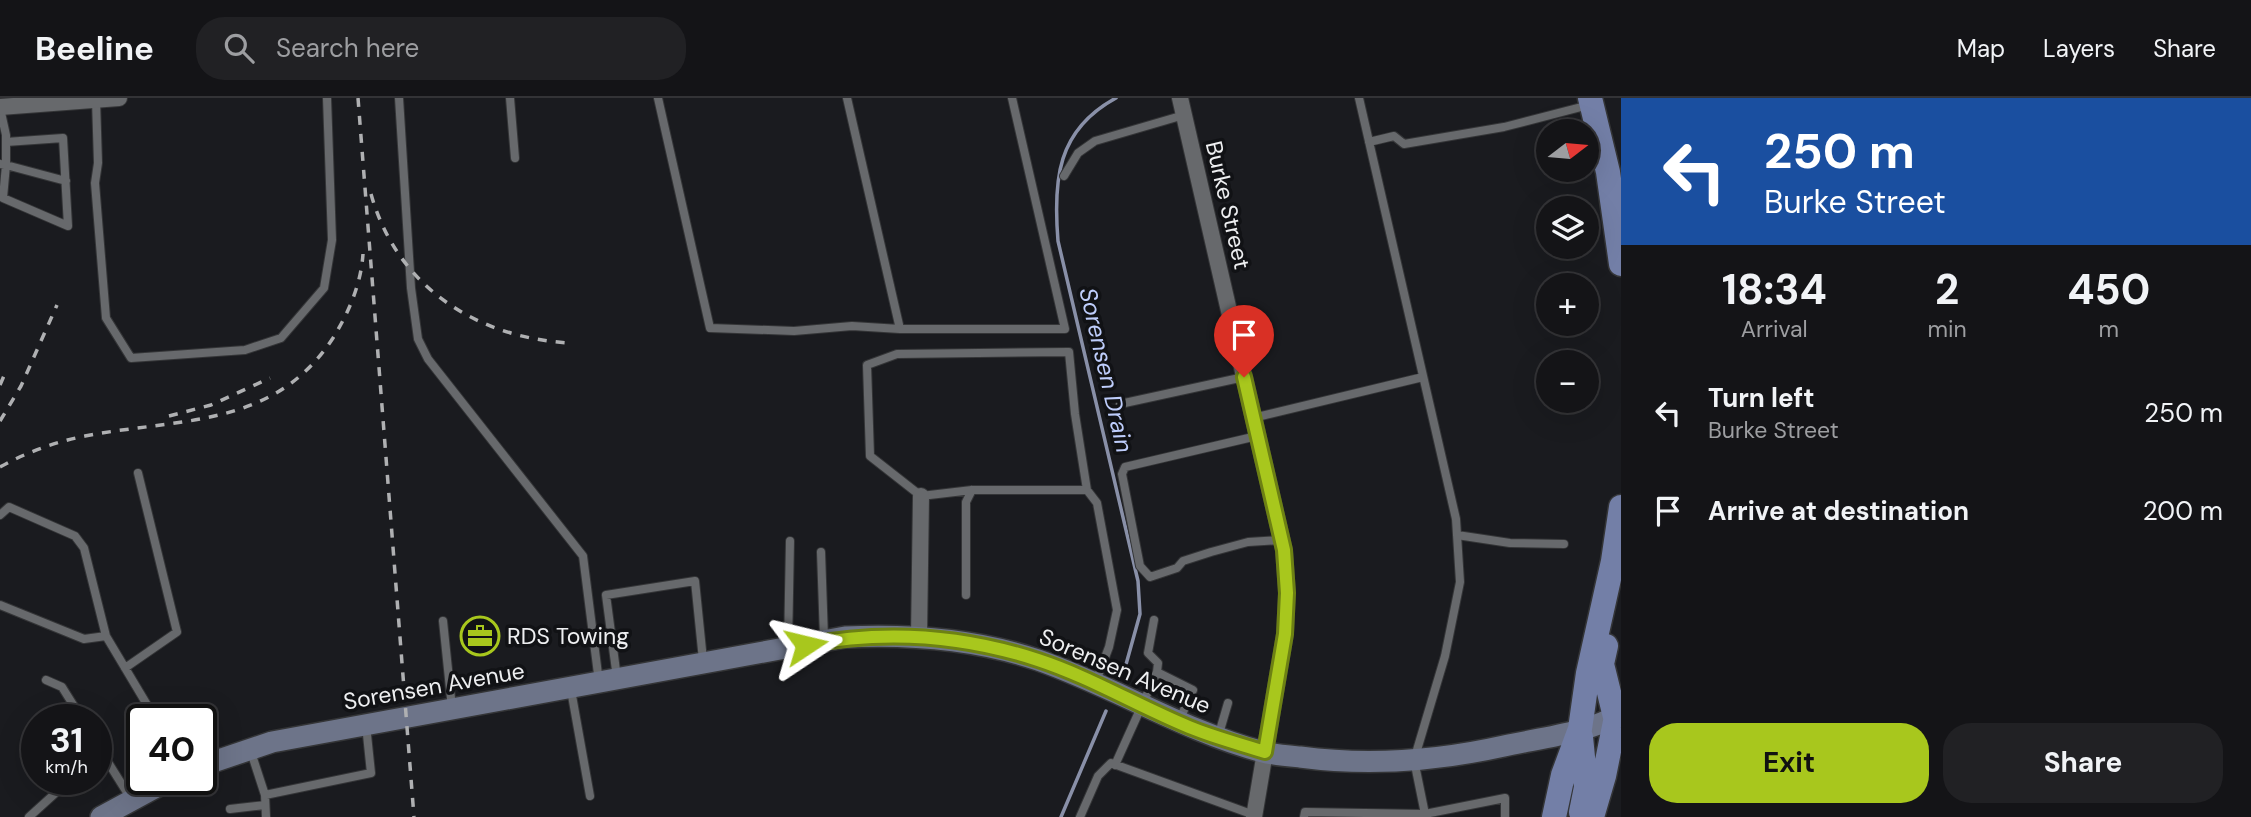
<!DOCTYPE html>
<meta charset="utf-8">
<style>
:root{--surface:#141417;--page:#212124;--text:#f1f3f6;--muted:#9d9ea1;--line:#333336;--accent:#a8c71d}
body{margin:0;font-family:"DM Sans",sans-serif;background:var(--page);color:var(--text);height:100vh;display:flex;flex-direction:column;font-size:26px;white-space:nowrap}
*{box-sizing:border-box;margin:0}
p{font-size:23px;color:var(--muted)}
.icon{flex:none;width:38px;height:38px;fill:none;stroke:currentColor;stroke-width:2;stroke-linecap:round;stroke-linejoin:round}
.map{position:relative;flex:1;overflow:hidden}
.panel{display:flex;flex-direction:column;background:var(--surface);width:630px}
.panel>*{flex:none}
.banner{background:#1a4fa0;color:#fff;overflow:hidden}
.needle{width:46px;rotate:74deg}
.controls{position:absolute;left:1536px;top:21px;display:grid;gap:14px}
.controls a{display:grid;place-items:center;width:63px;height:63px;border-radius:50%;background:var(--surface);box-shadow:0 7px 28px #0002,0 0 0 2px var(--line);font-size:35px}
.speed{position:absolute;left:21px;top:606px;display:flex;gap:14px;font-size:35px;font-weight:700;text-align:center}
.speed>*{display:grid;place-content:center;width:91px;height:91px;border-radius:50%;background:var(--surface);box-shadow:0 7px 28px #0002,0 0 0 2px var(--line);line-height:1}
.speed small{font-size:18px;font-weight:400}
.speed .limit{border:4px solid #111;border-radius:10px;background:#fff;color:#111}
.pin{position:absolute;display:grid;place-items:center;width:60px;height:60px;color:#fff;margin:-72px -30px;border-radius:50% 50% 50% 0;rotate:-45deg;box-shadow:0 0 7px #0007}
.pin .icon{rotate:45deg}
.me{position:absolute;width:77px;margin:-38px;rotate:80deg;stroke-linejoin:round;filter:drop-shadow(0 0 5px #0008)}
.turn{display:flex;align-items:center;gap:24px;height:147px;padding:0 28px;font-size:32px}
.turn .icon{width:91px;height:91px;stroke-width:2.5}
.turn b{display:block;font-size:49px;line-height:60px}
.eta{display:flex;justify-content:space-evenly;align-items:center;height:119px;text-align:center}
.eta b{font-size:42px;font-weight:700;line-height:49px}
.cta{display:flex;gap:14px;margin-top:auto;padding:14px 28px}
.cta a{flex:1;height:80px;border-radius:28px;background:var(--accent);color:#111;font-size:28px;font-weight:700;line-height:80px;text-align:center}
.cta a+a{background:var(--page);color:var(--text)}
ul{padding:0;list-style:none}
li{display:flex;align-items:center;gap:21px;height:98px;padding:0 28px}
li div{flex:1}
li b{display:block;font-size:26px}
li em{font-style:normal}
header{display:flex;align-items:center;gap:42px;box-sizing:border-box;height:98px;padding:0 35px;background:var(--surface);border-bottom:2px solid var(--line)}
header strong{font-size:33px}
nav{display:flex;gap:38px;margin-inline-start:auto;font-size:24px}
.search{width:490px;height:63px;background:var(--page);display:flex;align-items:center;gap:18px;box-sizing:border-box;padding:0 24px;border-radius:28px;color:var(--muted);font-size:26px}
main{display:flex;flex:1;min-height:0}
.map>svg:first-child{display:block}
</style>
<header>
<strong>Beeline</strong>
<div class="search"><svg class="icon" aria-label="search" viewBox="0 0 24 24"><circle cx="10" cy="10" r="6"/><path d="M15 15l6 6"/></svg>Search here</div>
<nav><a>Map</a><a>Layers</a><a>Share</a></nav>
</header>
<main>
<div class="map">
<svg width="1621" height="719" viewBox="0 0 1621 719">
<rect width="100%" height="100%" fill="#1a1b1f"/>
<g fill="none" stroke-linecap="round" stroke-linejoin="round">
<path stroke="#8990a8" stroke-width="3.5" d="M1116 0C1057 32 1053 82 1058 143L1138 483 1140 516 1125 570
M1061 719 1106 613"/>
<defs>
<path id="lane" d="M399 0 411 190 418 241 428 261 583 458 599 584
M510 0 515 60
M658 0 710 230 794 233 852 228 900 231H1065L1012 0
M847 0 900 231
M96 2 98 65 95 85 106 220 131 260 245 252 281 240 324 190 332 142 327 0
M0 10 6 37V67L0 66
M6 44 63 40 68 128 3 100 6 67 66 83
M1369 44 1394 38 1404 46 1504 29 1589 7
M1064 78 1078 55 1095 43 1184 17
M1120 306 1244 279
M1253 320 1423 279
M1257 338 1125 369 1122 376 1140 468 1150 479 1177 470 1183 463 1211 454 1248 444 1281 442
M1087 392 1075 316 1069 254 897 256 867 267 870 358 921 398 972 392H1087L1097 405 1117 512 1109 549 1096 583
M0 417 9 409 75 438 84 450 106 538 146 605 152 621
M1457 437 1510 445 1564 446
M821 454 824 540
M966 497V404L972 392
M0 507 84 541 106 538
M443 523 452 610
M788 548 790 443
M125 570 177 534 138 375
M1157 574 1193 592 1179 623
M617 580 606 497 695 483 703 562
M46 582 62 589 82 621
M571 592 590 698
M1218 639 1228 605
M96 645 131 701
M251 654 265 697 266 719
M1115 667 1157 574 1158 565 1148 555 1154 522
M265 697 371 675 366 627
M230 711 265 707
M29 719 71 681
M1080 719 1098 678 1111 665 1254 717
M1304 719 1305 714 1425 716 1414 662 1445 558 1460 484 1456 421 1359 0
M1425 719V716L1505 700V719"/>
<path id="street" d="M1180 0 1284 452 1287 495 1285 536 1254 719
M0 9 119 0
M919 539 921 398"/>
<path id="secondary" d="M201 668 272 644 845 539C910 536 976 541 1038 562 1115 589 1184 633 1263 654 1275 657 1288 658 1300 659 1368 668 1437 663 1504 648 1540 640 1590 635 1621 615
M101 719 171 681"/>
<path id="primary" d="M1590 0 1608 74 1621 166
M1606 548 1602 566 1615 619
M1581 714 1586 689 1581 639
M1554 719 1563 677 1580 631 1588 575 1613 463 1621 409
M1592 719 1604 678 1619 604"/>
</defs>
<use href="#lane" stroke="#343537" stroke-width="10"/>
<use href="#street" stroke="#343537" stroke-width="18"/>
<use href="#secondary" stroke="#343537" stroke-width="24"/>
<use href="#primary" stroke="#343537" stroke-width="27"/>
<use href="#lane" stroke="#67696c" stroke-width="8"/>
<use href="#street" stroke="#67696c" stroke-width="16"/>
<use href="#secondary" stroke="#6d7489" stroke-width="21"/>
<use href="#primary" stroke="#737fa7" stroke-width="24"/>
<path stroke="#afb0b2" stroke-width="3.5" stroke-dasharray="9 9" stroke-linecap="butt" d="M358 0 414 719
M371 96C397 189 477 240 570 245
M0 287 6 273
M169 318 211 307 270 280
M0 323 21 288 57 207
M0 369C27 354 55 344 85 338 177 320 274 331 333 240 349 214 361 186 363 156"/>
</g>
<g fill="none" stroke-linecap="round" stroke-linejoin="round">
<defs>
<path id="route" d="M806 547C883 532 962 537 1038 562 1090 579 1138 608 1189 629 1213 639 1240 646 1265 654L1285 536 1287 495 1284 452 1244 279"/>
</defs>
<use href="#route" stroke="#6d8113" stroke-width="18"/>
<use href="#route" stroke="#a8c71d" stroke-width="12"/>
</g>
<defs>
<symbol id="office-ring" viewBox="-11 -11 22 22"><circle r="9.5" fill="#111215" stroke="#a8c71d" stroke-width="1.5"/><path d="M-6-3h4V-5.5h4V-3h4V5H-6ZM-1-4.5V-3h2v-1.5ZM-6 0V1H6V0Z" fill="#a8c71d"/></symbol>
</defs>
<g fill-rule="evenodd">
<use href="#office-ring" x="458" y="516" width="44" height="44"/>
</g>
<g text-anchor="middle" stroke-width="7" stroke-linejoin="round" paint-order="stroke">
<g font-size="23" fill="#eeeff1" stroke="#111215">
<text transform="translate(1228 107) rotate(77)" y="8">Burke Street</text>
<text transform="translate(1125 573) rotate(23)" y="8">Sorensen Avenue</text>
<text transform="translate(434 588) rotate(-10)" y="8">Sorensen Avenue</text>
</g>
<g font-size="23" fill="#eeeff1" stroke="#111215" text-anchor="start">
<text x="507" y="546">RDS Towing</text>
</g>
<g font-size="24" font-style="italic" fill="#becdfb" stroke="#111215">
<text transform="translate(1106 272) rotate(77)" y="8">Sorensen Drain</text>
</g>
</g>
</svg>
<div class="controls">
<a><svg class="needle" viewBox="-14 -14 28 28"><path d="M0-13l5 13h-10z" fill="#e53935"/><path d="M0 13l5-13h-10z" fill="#9d9ea1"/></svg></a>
<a><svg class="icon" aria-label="layers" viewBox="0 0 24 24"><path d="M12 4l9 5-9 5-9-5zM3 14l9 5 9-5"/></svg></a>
<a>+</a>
<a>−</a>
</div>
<div class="speed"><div>31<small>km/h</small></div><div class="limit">40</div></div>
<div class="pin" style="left:1244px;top:279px;background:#d93025"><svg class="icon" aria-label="arrive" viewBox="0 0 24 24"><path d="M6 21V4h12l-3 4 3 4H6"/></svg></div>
<svg class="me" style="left:806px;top:547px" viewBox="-20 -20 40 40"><path d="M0-17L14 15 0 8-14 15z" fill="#a8c71d" stroke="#fff" stroke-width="4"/></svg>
</div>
<section class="panel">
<div class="banner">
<div class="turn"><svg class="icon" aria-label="left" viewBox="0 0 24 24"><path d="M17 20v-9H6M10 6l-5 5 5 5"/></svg><div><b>250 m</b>Burke Street</div></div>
</div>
<div class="eta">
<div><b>18:34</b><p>Arrival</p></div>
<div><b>2</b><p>min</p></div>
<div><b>450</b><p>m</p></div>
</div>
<ul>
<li><svg class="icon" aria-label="left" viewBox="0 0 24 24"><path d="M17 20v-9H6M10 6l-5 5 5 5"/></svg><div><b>Turn left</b><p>Burke Street</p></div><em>250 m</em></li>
<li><svg class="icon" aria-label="arrive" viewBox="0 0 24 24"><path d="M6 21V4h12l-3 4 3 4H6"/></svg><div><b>Arrive at destination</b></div><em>200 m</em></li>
</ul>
<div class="cta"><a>Exit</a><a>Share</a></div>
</section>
</main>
